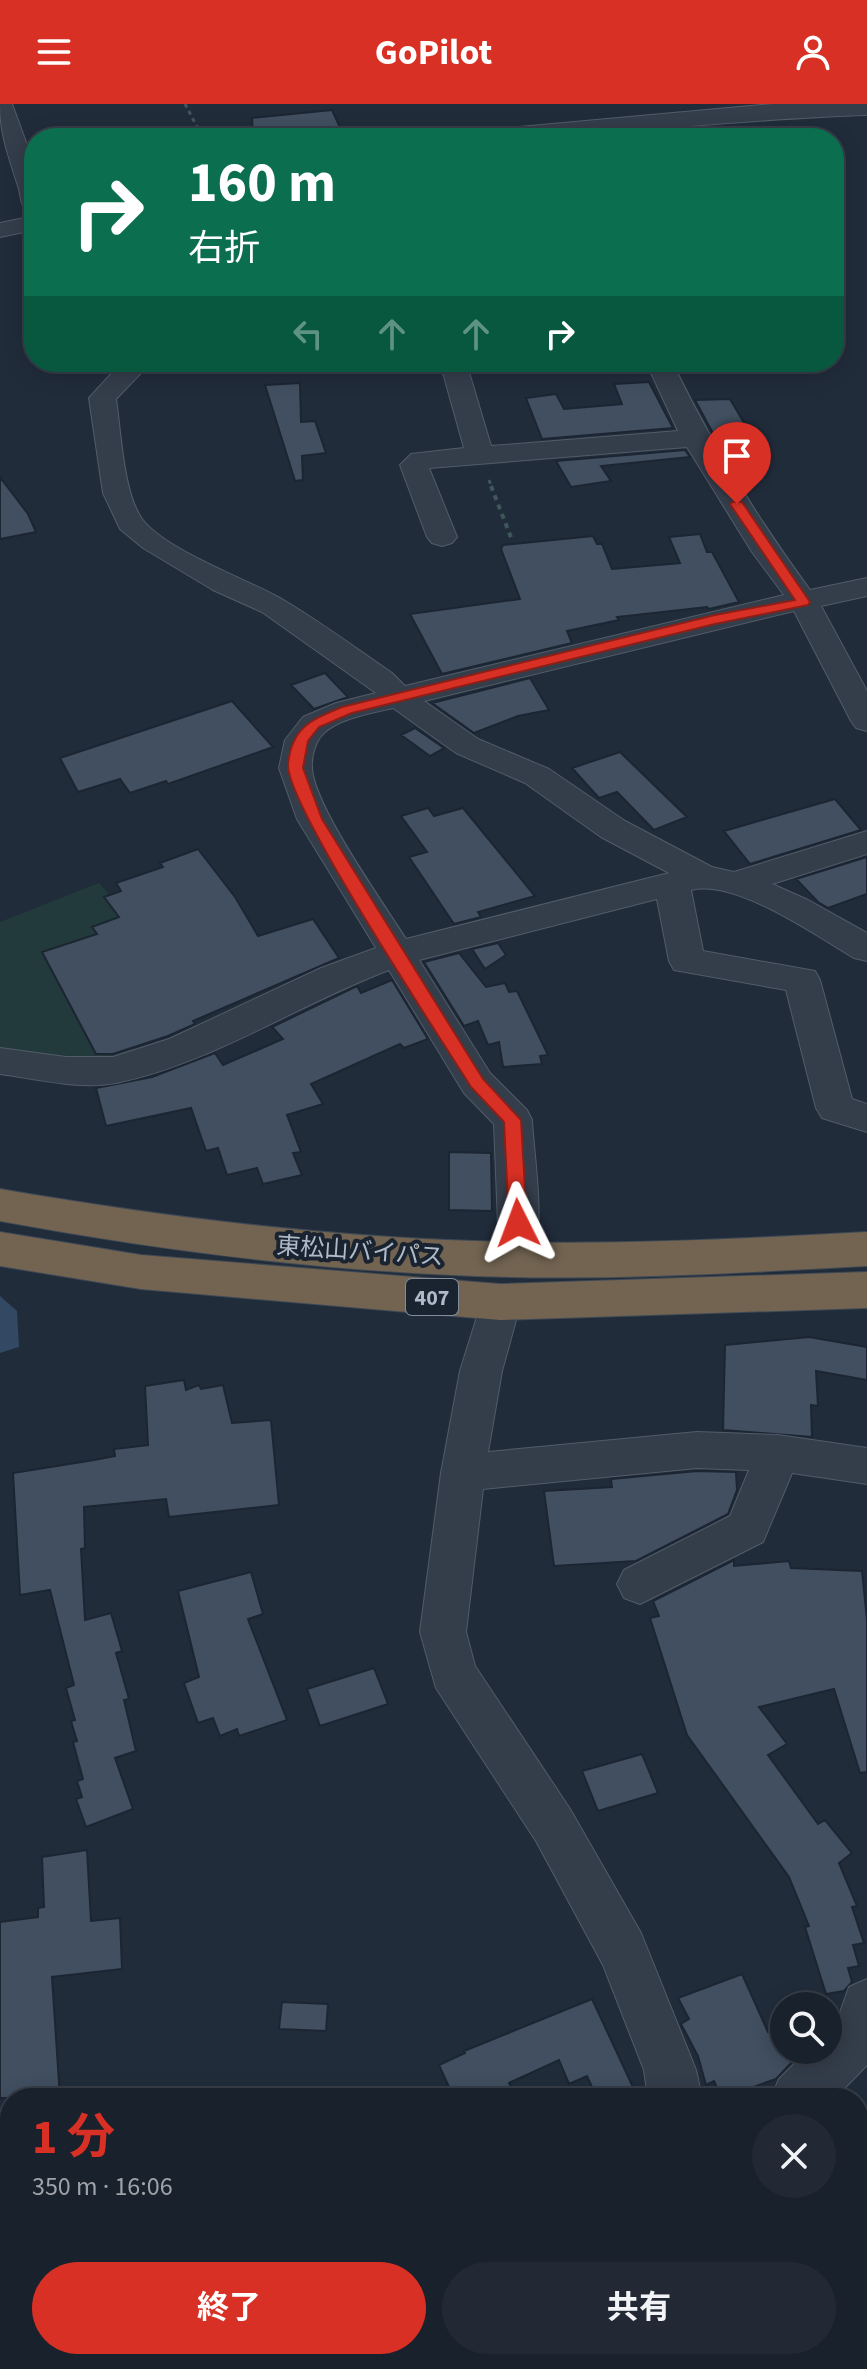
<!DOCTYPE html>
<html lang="ja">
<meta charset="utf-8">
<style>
:root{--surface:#19212c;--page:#222934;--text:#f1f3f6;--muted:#9fa3a9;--line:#373e48;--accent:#d93025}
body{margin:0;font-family:"Source Sans 3","Noto Sans JP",sans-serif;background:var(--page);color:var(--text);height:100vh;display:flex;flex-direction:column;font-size:30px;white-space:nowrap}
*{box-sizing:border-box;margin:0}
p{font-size:26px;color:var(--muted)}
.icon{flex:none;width:44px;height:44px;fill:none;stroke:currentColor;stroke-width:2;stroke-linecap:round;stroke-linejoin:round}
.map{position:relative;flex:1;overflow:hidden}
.side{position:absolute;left:0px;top:1984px;width:868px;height:282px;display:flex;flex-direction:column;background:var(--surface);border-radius:32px 32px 0 0;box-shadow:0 4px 20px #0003,0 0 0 2px var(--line)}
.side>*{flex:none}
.guide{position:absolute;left:24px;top:24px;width:820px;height:244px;border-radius:32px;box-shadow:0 4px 20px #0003,0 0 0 2px var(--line);background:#0b6e4f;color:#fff;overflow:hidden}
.tools{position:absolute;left:770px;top:1888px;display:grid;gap:16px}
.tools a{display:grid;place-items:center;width:72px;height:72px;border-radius:50%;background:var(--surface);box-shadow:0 4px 20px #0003,0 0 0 2px var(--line);font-size:40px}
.pin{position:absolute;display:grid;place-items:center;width:68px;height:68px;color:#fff;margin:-82px -34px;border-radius:50% 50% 50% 0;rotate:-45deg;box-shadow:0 0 8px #0007}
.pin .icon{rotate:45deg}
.me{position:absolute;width:88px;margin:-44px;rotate:357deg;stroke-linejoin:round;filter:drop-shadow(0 0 6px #0008)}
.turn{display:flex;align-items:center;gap:28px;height:168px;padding:0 32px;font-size:36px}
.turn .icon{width:104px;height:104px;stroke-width:2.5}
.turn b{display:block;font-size:56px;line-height:68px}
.lanes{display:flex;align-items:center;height:76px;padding:0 32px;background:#0003;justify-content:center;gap:40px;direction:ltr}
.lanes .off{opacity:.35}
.round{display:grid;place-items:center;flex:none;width:84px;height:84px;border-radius:42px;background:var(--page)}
.headline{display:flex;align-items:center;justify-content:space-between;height:136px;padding:0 32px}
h1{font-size:48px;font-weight:700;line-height:60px;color:var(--accent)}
.button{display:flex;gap:16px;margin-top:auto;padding:16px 32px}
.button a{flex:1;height:92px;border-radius:48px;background:var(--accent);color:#fff;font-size:32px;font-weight:700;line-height:92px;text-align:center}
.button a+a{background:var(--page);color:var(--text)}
header{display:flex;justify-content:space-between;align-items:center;height:104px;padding:0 32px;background:var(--accent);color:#fff;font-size:36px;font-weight:700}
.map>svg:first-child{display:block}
</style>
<header><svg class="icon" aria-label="menu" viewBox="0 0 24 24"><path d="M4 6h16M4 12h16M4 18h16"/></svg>GoPilot<svg class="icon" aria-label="person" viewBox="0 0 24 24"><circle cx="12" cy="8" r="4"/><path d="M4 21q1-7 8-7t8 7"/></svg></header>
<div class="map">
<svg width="867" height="2265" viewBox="0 0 867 2265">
<rect width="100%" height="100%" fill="#212c3b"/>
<path fill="#233a3c" d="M99 779 171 865 77 891 140 951 113 960 0 947V818Z"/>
<path fill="#334863" d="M0 1192 17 1207 19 1243 0 1249Z"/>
<path fill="#414f60" stroke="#1c2532" stroke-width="2" d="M332 6 345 34H253L252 14Z
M649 278 673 324 542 335 526 294 556 290 564 305 622 300 614 280Z
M300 279 301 318 315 317 326 349 302 352 303 376 295 377 265 281Z
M730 295 763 351 733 355 730 350H724L695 296Z
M685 346 690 353 601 362 611 377 571 383 556 357Z
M0 373 28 410 36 428 0 435Z
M700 430 707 448H712L739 498 709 505 707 503 617 513 619 516 567 527 572 539 442 570 410 510 520 495 501 445 503 441 593 432 597 440H602L612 465 680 459 669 433Z
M325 569 348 593 314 605 291 581Z
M530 574 549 606 518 612 474 629 432 599Z
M232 597 273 643 168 680 166 677 130 689 120 675 78 688 60 654Z
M415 624 444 644 430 652 401 631Z
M620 648 687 713 654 726 617 688 599 694 572 664Z
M835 695 861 726 750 760 724 727Z
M428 704 434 712 463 704 535 792 478 808 481 813 454 820 409 753 427 748 401 712Z
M198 745 235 793 258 832 313 815 339 854 193 917 195 920 168 932 113 950H96L42 848 97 830 92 823 119 813 104 793 121 787 116 779 163 763 160 759Z
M867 753V790L828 804 818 798 796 775Z
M498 839 506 851 485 865 472 845Z
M459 849 486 883 505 879 509 888 517 887 548 951 540 952 542 960 503 963 499 938 488 941 478 917 464 922 424 858Z
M392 876 428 935 404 944 400 940 311 980 323 1000 287 1011 301 1048 293 1049 302 1071 263 1080 257 1064 227 1071 218 1044 206 1047 191 1004 106 1022 96 984 152 973 215 949 223 961 283 935 272 923 357 882 361 889Z
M449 1048 491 1049 492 1107 449 1106Z
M809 1233 867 1243V1276L816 1267 818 1302 811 1301 812 1333 723 1326 725 1241Z
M184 1276 186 1286 199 1281 201 1285 223 1281 232 1319 271 1316 279 1401 169 1413 166 1395 84 1403 85 1444 81 1445 85 1516 111 1509 122 1547 116 1549 129 1595 124 1596 136 1647 115 1654 133 1705 86 1723 76 1695 82 1693 77 1677 83 1675 73 1638 77 1637 71 1617 75 1616 66 1584 74 1581 50 1486 20 1491 13 1369 94 1356 115 1352 114 1345 148 1341 145 1282Z
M697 1367 736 1368 737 1386 728 1410 636 1457 554 1462 544 1387 612 1383 611 1375Z
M734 1456V1462L789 1457 791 1464 862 1467 867 1516V1668L860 1669 834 1585 759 1603 787 1640 768 1651 818 1720 825 1716 852 1749 839 1759 857 1802 852 1803 864 1839 853 1841 859 1862 848 1864 852 1878 844 1887 826 1890 805 1823 809 1822 789 1773 687 1631 650 1514 659 1512 653 1497Z
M251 1468 263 1510 248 1515 287 1616 239 1632 237 1625 220 1632 213 1614 198 1619 184 1579 199 1573 178 1487Z
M374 1564 388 1600 320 1622 307 1585Z
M642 1650 658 1689 598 1707 582 1667Z
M87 1746 91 1817 120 1814 122 1865 52 1873 60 1994H0V1818L38 1813V1804L44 1803 42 1753Z
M742 1870 768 1928 777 1924 784 1946H788L793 1957 776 1975 722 1994 714 1977 706 1981 698 1952 681 1920 689 1915 678 1894Z
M592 1895 638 1994H597L587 1972 569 1980 559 1956 509 1979 516 1994H454L439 1961 465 1949 464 1947Z
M282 1898 328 1900 326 1927 279 1925Z"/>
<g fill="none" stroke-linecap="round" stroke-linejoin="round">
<defs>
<path id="minor" d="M0 0H12L34 60V109L26 107C20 99 21 91 18 82 9 53 0 31 0 0Z
M772 0H867V11C732 15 598 34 464 34L467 29 475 27Z
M34 112V126L0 133V119Z
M122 258H167L163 264 141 269 116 295C121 328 123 388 142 415 166 447 250 476 285 497 322 519 357 545 392 569L405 582 784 491 752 448 687 343 429 364 457 433 452 439 442 442 432 439 427 433 400 361 411 350 464 344 440 258H466L491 342 678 327 646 258H672C711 339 757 414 810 486L867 474V492L821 502 867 587V627L856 624 851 617 794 507 424 597 478 635 549 665 625 717 712 763 734 768 867 727V750L772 780 808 796 867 829V857L854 854C815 831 736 775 691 786L703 847 815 867 820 876 852 995 867 1000V1028L822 1014 816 1004 786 886 674 866 669 857 657 795 419 856 490 969 527 1006 532 1016C534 1058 548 1129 528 1166L514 1171 500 1166 494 1155 498 1119 494 1020 464 989 389 866C299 900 210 960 116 979 79 986 37 975 0 970V944L66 953H113L169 935 321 864 376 844 297 715 279 664 285 636 303 613 336 599 376 589 262 508 213 486 143 444 120 425 103 389 89 294ZM393 604 456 649 525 679 601 733 669 769 406 835C384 800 312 699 312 663 311 652 316 636 324 629 340 614 372 609 393 604Z
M500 1182 515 1187 521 1198 502 1267 488 1348 697 1328 778 1331 867 1344V1380L792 1369 763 1438 640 1500 624 1494 617 1480 624 1466 730 1412 749 1366 697 1364 483 1385 466 1528 475 1562 570 1705 641 1829 696 1966 702 1994H648L644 1966 603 1861 536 1737 436 1584 420 1528 441 1369 460 1267 485 1187Z
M867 1875V1961L835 1994H771L779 1975 808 1946H828V1926L837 1917 849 1883Z
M306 2256H383L379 2265H302Z
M465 2256H523L526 2265H468Z"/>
<path id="highway" d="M0 1085C157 1112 315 1132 474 1137 605 1142 736 1135 867 1128V1162C736 1169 605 1177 474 1172 315 1166 157 1146 0 1117Z
M0 1128 141 1151 500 1180 867 1168V1204L500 1216 141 1185 0 1162Z"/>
</defs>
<use href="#minor" stroke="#525c69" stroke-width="2"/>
<use href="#highway" stroke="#3f4956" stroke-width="2"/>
<path stroke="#405759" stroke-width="3" stroke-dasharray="4 4" stroke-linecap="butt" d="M185 0 203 34
M489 376 492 384"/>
<path stroke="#405759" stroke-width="4" stroke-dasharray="5 5" stroke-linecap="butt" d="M491 382 512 436"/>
<use href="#minor" fill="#343e4b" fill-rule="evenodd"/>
<use href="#highway" fill="#726451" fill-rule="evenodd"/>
</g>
<path fill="#d93025" stroke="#8d1f18" stroke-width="2" d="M732 398H742L810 498 808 501 715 520 352 609 319 623 308 637 303 664 322 715 483 975 521 1016 527 1119 518 1126 509 1119 504 1018 471 983C441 935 285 699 288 660 292 623 311 616 342 603L715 511 795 496 730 400Z"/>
<g text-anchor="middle" stroke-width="8" stroke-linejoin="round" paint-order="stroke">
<rect fill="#1a2330" stroke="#828c9a" stroke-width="2" x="406" y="1175" width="52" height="36" rx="6"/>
<g font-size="22" font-weight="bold" fill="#afb9c7">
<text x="432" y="1201">407</text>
</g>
<g font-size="24" fill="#afb9c7" stroke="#1a2330">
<text transform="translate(360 1147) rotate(4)" y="8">東松山バイパス</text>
</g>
</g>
</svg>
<div class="tools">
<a><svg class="icon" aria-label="search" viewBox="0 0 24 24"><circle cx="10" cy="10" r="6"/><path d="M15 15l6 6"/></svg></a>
</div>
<div class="pin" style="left:737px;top:400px;background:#d93025"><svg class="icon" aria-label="arrive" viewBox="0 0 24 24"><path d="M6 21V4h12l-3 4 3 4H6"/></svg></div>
<svg class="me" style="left:518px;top:1119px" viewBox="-20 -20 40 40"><path d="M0-17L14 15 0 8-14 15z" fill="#d93025" stroke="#fff" stroke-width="4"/></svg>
<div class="guide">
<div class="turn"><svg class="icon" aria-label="right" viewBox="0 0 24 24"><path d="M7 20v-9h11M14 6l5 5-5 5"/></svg><div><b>160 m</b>右折</div></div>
<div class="lanes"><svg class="icon off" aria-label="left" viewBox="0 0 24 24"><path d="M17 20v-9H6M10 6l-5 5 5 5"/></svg><svg class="icon off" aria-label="ahead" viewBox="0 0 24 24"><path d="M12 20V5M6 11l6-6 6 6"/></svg><svg class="icon off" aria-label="ahead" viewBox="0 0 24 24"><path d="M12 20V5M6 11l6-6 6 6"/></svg><svg class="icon" aria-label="right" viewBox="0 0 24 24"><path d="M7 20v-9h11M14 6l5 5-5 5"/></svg></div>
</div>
<section class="side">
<div class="headline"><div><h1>1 分</h1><p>350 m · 16:06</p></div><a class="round"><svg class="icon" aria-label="close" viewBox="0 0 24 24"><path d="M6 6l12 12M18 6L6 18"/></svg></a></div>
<div class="button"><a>終了</a><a>共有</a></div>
</section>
</div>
